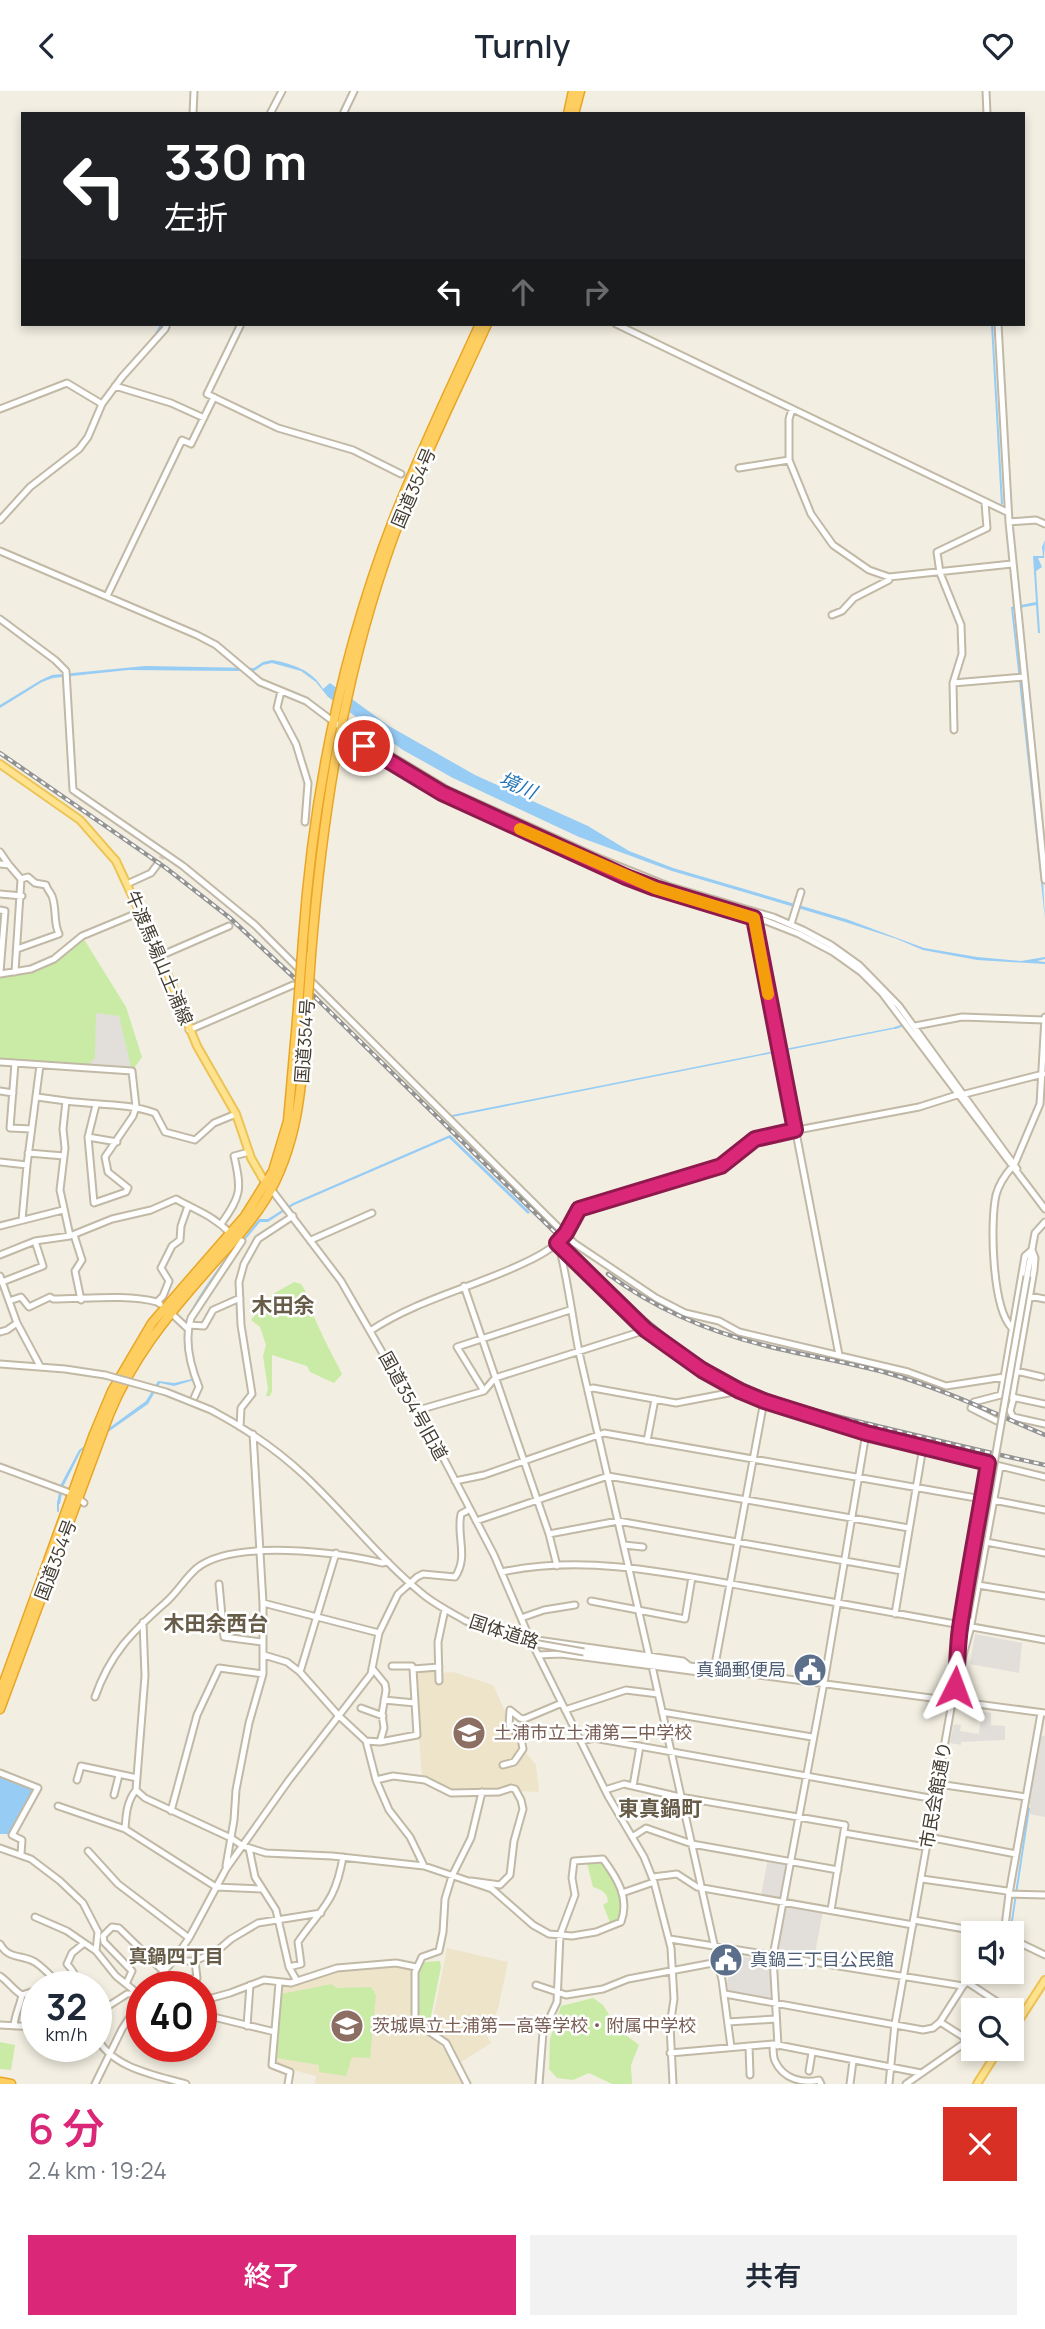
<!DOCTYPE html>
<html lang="ja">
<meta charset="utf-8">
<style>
:root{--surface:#fff;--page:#f2f2f3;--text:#1f2937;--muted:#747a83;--accent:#db2777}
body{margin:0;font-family:Manrope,"Noto Sans JP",sans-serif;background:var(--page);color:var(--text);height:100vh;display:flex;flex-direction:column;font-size:26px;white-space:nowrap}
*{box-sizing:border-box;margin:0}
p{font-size:23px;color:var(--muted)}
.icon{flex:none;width:38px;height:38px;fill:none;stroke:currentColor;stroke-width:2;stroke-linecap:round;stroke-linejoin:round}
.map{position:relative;height:1993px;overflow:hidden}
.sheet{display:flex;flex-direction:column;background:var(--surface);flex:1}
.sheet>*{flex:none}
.banner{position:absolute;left:21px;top:21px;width:1004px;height:214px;border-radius:0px;box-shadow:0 4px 10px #0003;background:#202124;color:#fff;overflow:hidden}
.fabs{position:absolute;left:961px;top:1830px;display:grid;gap:14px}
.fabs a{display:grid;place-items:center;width:63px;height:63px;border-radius:0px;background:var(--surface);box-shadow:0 4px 10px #0003;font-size:35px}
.speed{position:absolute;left:21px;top:1880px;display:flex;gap:14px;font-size:35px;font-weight:700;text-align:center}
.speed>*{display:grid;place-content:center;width:91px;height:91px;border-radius:50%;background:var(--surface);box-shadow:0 4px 10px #0003;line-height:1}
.speed small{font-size:18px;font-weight:400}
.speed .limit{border:10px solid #d22;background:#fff;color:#111}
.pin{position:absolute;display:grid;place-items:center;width:60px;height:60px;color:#fff;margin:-30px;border:4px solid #fff;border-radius:50%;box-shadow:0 2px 7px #0007}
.me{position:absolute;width:77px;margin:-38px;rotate:3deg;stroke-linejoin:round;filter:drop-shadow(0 0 5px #0008)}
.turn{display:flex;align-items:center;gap:24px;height:147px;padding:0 28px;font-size:32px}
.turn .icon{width:91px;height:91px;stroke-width:2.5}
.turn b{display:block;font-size:49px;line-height:60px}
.lanes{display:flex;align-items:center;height:66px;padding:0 28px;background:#0003;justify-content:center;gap:35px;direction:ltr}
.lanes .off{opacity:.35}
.round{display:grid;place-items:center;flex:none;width:74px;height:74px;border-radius:0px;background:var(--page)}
.overview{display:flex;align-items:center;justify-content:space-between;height:119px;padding:0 28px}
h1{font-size:42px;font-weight:600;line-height:52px;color:var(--accent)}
.button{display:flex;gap:14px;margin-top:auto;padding:14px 28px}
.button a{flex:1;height:80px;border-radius:0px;background:var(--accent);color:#fff;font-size:28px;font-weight:600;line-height:80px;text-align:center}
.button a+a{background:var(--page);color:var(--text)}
header{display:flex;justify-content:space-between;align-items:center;height:91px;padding:0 28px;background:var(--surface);font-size:32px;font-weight:600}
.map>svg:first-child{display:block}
</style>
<header><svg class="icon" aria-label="back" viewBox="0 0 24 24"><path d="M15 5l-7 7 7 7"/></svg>Turnly<svg class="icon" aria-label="heart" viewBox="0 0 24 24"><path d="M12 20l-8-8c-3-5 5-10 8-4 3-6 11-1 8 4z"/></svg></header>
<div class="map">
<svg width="1045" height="1993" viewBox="0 0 1045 1993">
<rect width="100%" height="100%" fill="#f2eee1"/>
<path fill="#ede4ca" d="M436 1578 440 1582 453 1581 493 1594 512 1635 524 1646 523 1658 536 1674 539 1701 517 1700 514 1696 499 1700 483 1698 451 1701 422 1686 414 1581Z
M447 1857 508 1871 498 1918 486 1943 491 1952 461 1971 448 1951 431 1937Z
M396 1874 413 1877V1933L440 1954 448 1963 462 1993H315L316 1985 273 1974 281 1895 337 1879Z"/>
<path fill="#caeba6" d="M82 845 126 916 142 966 132 980 0 971V883L15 881 54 868Z
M294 1191 301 1193C311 1207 308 1213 315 1228 323 1247 333 1265 342 1283L334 1292 310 1281 307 1275 272 1264V1300L270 1305H266L268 1298 263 1265 266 1254 260 1236 251 1229 273 1203Z
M602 1770C615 1787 628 1807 620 1829L611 1834 603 1814 608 1811C607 1801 602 1799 593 1796L587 1772Z
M440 1870 441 1876 429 1935C409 1927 417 1896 418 1878L425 1871Z
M332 1893 336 1897 371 1896 376 1904 370 1967 352 1966 346 1985 319 1981V1974L277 1967 281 1903Z
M593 1907 603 1914 618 1938 639 1954 631 1974 632 1993H612L589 1982 573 1989 557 1987 549 1978 550 1948 561 1915Z
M0 1951 15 1954 11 1979 0 1978Z"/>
<path fill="#e2dfdb" d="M96 922 119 925 132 980 84 977 95 967Z
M975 1543 1022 1552 1019 1582 970 1573Z
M982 1621 991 1622V1634L1005 1635V1649L961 1651V1654L950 1652 953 1635 956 1633 961 1634 960 1640 979 1643Z
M1039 1644 1045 1645V1726L1030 1723V1704Z
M768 1768 786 1771 780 1808 761 1804Z
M785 1814 823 1820 814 1867 777 1859Z
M732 1864 771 1870 772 1907 728 1900 727 1893Z"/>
<path fill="#97ccf5" d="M991 233H993L1003 413 1001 414Z
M1045 449 1044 467H1038L1042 476 1036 480 1040 542H1038L1036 514 1013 518 1042 772 1045 828 1011 516 1036 511 1033 465H1043L1042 456Z
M272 569C293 573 312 579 323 598L330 592 389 635 475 684 588 735 629 760 673 777 846 828 924 857 977 866 1021 870 1045 866V868L1037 870 1045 871V873L977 869 923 859 897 848 845 831 672 780 579 746 453 687 403 659 328 606 316 591 301 580 272 572 263 574 254 580H236L128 579 53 587 42 591 0 617V614L41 589 52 584 145 575 254 577 263 571Z
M896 936 898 937 452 1026V1024Z
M450 1044 530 1121 528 1123 449 1047 294 1114 268 1131H260L245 1149H242L186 1238 194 1289 174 1295 160 1292 148 1313 81 1360 63 1396 60 1413H57L60 1395 79 1359 146 1310 158 1290 174 1292 192 1288C187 1277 182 1246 185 1235 189 1214 227 1166 240 1147H244L259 1128H268L293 1112Z
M0 1683 37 1698 11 1743H0Z
M1028 1716 1030 1717 1011 1843H1009Z"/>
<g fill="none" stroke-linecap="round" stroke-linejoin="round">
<path stroke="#97ccf5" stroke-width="2" d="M152 249 162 233
M895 937 901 935
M58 1411V1420"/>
<path stroke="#cfcbbe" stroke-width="5" stroke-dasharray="5 2.5" stroke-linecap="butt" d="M157 774 162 766"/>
<defs>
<path id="minor" d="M986 0 987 23
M193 23 194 0
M270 23 282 0
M343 23 354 0
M241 233 207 303 278 337 353 359 401 383
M616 233 1007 421
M998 233 1009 431
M115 295 171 312 204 327
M0 318 67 292 102 313
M792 318 789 328V369L811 423 833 454 869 479 889 486 1012 473
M739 377 789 369
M0 429 30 396 79 358 88 346 102 313 122 286 165 238 167 233
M1045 433 1036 429 1009 431 1045 789
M0 460 197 544 216 554 260 591 306 610 379 665 442 702 655 797 766 830 799 843 833 861 861 881 882 902 1045 1118
M107 505 182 349 191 353 214 306
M832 524 842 520 854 507 889 489V486
M0 528 55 569 66 580 73 699 183 775 255 834 302 881
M953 592 1024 586
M281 600 277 617 296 653 308 692 305 731
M343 636 448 699 601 768 668 795 773 826 803 839 831 854 859 874 899 915 1017 1078
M954 639 953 592 962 563 961 534 940 482 937 461 987 437 985 412
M0 761 9 774
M0 773 9 774 21 788 15 881
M127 793 151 782 157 774
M0 803 22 805
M0 819 5 820 0 881
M754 824 839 1264
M791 833 801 801
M17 858 59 843C53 831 57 818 52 805 50 801 47 798 46 794L35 792 28 786 21 788
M160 865 229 835
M0 883 31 878 54 868 82 845 140 821
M309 888 574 1152 656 1207 685 1222 719 1230 739 1241 908 1281 946 1295 1004 1286
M915 935 962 926 1044 929
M189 939 293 894
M0 971 132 980 136 1016 133 1025 105 1066 108 1081 128 1097 126 1101 94 1112 88 1046 96 1014
M15 972 10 1037 31 1038
M0 1000 13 1002
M965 1003 1043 983
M37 1006 66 1010
M88 1046 117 1051
M28 1062 64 1065
M0 1071 27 1074
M1015 1072 1040 1013 1045 926
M271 1098 341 1190 445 1370 494 1464 530 1548 608 1705 644 1766 654 1791 671 1857 674 1908 670 1935 673 1993
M22 1129 27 1074 40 974
M221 1133C241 1105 242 1099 234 1065L249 1061
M0 1135 63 1119
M74 1144 82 1169 75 1180 81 1209
M70 1145 60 1099 65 1057 63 1038 66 1010C96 1014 127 1012 155 1022L165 1041 195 1049 214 1032 236 1023
M311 1149 372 1122
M559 1155C568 1190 572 1225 579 1261L649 1565
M559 1156 646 1239 702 1279 739 1300 764 1310 866 1342 1045 1386
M1032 1159 1035 1167 1034 1179 1012 1306 1001 1304 1025 1165Z
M0 1164 35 1150 70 1145 112 1128 151 1119 176 1108C195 1119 214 1125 230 1142
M0 1185 17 1232 40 1275
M1027 1185 1035 1142 1045 1131
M2 1191 43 1175 35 1150
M464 1195 549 1443 557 1475
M1029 1205 1045 1208
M9 1210 21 1206 29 1216 50 1206 53 1208C86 1208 126 1203 157 1211
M160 1213 157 1211 163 1205 169 1190 161 1177 172 1155 180 1149 181 1135 188 1115
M170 1221 187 1237
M189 1234 204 1235 213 1219 240 1207
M1011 1236C992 1215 990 1131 996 1104 999 1093 1005 1084 1012 1076
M370 1240C418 1208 475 1196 526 1171 539 1165 557 1155 565 1143 572 1134 572 1123 582 1117L721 1075 755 1047 919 1016 960 1003
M0 1241 7 1239 17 1232
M0 1273 65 1278 105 1284
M1016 1280 1042 1286
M589 1298 593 1297 676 1312 739 1300
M484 1300 457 1256 570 1219
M1012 1306 1045 1313
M1014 1306 1010 1320 1013 1326 1045 1333
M194 1307 199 1296C190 1274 184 1249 191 1227L242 1150
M974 1311 1001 1304
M972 1315 971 1317 997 1330
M211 1319C245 1337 276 1358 304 1384 345 1422 380 1469 425 1505 438 1515 452 1522 466 1530
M415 1320 484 1300 495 1287 646 1239
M240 1336 241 1317 252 1303 241 1234 239 1191 244 1173 258 1148 293 1125
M647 1350 655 1308
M0 1376 73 1403 84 1412
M455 1390 484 1384 604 1342 982 1408
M993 1409 1045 1419
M476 1430 608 1385 909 1437
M549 1443 618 1430 902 1480
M986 1451 1045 1462
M624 1454 643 1456
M502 1481C591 1462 683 1485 771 1500 863 1516 954 1533 1045 1549
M219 1493 224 1546 262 1551
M978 1494 1045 1505
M591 1510 685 1528 692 1486
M263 1512 379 1542
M895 1523 923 1356
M521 1527 544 1519 575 1514
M530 1548 683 1570 688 1574
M584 1561 1045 1622
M264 1564 287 1571 300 1581 338 1624 366 1650 376 1689 389 1719 410 1746 424 1775
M538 1564 561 1563 699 1581 714 1579 764 1310
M962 1568 970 1539 1000 1375
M957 1569 956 1562 960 1534 988 1372
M392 1575H412L413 1578
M652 1575 722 1889 731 1956
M372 1577 385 1593 386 1599 382 1623 384 1637 380 1651
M300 1581 336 1462
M439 1590 438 1551 445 1518
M95 1606C110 1563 131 1542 165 1512 177 1502 185 1487 197 1477 233 1448 340 1461 382 1472L388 1471
M384 1609 415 1612
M361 1617 383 1625
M565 1619 626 1599 658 1603
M662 1621 812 1646
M366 1650 380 1651 417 1644 413 1578 439 1576
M581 1650 594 1647 935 1708
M503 1674 514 1671 523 1658 521 1647 509 1634 510 1619 520 1627 524 1628 562 1612
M0 1682 38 1697 12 1744 22 1749 21 1763
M77 1689 81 1675 137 1687
M376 1689 393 1685 425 1689 451 1702 499 1701 511 1697 515 1698 521 1709 523 1718 514 1750 510 1784 500 1794 471 1790
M938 1693 1026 1706
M633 1695 640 1655
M136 1699 145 1707 231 1747 243 1755 266 1762 332 1765 424 1775 492 1798 533 1834 549 1843 572 1845 596 1841 621 1831C630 1807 617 1787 603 1768L574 1770 572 1787 575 1804 560 1844 557 1911 543 1941 539 1993
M605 1699 624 1693 680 1706 845 1734 831 1819
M114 1704 119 1684
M58 1715 125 1738 216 1796 262 1798
M171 1720 197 1624 219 1577 263 1583
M125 1738C126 1723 127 1710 136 1699L145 1585 143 1531
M844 1742 926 1756
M632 1746 646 1737 692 1753 838 1779
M928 1746 1016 1763
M0 1757 31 1768 60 1790 83 1812 98 1841 96 1860 116 1885 136 1901
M249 1757 255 1786 276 1819 289 1876 297 1890
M88 1760 118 1793 189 1847
M226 1775 234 1729 236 1699 249 1632 263 1583V1512L253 1343
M653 1786 677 1783 697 1796 913 1834
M922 1788 1007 1800 1009 1803 1045 1804
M622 1802 654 1791
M35 1826 67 1840 96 1860
M914 1829 993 1843
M1004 1843 1009 1803 1041 1622
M670 1848 963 1895 940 1931
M1012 1848 1045 1864
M0 1853C9 1869 21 1863 35 1871 44 1877 53 1887 61 1895
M173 1870H195L217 1860 231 1848 258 1832 321 1822
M289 1876 301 1873 298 1851C322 1816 335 1812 343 1766
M0 1885C9 1891 13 1899 22 1904
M127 1891 132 1880 104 1851 103 1845 112 1836 119 1837 163 1880
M279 1892 272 1974 290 1981 288 1993
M536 1894 566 1904 603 1898 628 1888 718 1871
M71 1895C77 1884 75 1882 67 1873L72 1862 83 1853
M151 1895 173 1870 189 1847 226 1778 289 1689 371 1583 379 1542 398 1503 417 1486 423 1483 455 1486C469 1466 456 1444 461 1423L470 1418
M167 1895 169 1892 197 1887 195 1870
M963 1895 967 1891 1011 1920
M725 1903 923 1939 933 1937 940 1931 973 1952
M201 1910 230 1902 264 1889 291 1892 337 1877 396 1872 416 1876
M96 1923 127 1903 142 1902
M201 1923 275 1941
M728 1931 776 1928
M0 1934 37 1936
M14 1935C15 1923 20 1915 22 1904L37 1899
M247 1935 250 1894
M96 1945C111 1977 155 1984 186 1993
M773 1953C773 1958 773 1966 775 1970 783 1988 803 1993 819 1989L821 1993
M749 1955 750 1984
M778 1955 773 1865 825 1586 866 1342
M983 1958 995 1965
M670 1962 773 1953 921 1982
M809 1980 812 1962
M95 1993 122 1938 142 1907
M467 1993 446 1952 415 1931V1881L422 1866 439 1860 443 1841 445 1808 452 1785 471 1747 482 1701
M850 1993 853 1970
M889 1993 895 1933 967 1527
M906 1993 969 1949"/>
<path id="major" d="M0 673 80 729 116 770 160 865 197 955 236 1023 251 1067 266 1093
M1012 1940 1045 1889
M977 1993 999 1958"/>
<path id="highway" d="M568 23 573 0
M574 23 580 0
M303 849C313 705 342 561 394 427 420 361 451 297 480 233
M311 864C322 728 342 596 386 467 413 387 452 310 487 233
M0 1602 94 1343 112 1300 152 1232 245 1125 273 1080 288 1030 297 929
M0 1618 109 1324C131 1270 166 1226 204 1183 225 1159 248 1136 265 1109 298 1055 302 995 306 934
M0 1991 11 1993"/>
</defs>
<use href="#minor" stroke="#c1b9a6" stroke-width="9"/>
<use href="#major" stroke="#ecc355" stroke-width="10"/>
<use href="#highway" stroke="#e9a625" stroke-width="11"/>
<use href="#minor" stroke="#fff" stroke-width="5"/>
<use href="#major" stroke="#ffe28e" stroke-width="6"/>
<use href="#highway" stroke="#ffce60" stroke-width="8"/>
<defs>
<path id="rail" d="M0 662 166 777 230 827 317 908 624 1209C651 1235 680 1258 713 1278 768 1311 832 1324 894 1339 944 1351 995 1363 1045 1374
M608 1183C655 1218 710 1241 767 1255 806 1265 847 1271 887 1282 941 1297 993 1322 1045 1344"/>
</defs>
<use href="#rail" stroke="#939393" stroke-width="4.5"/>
<use href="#rail" stroke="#fff" stroke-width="2" stroke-dasharray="5" stroke-linecap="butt"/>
<defs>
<path id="minor-bridge" d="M105 1284 166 1301 211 1319
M967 1527 1027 1185
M466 1530 522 1550 584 1561"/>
<path id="highway-bridge" d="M297 929 303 849
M306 934 311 864"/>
</defs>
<use href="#minor-bridge" stroke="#c1b9a6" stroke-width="9" stroke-linecap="butt"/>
<use href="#highway-bridge" stroke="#e9a625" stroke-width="11" stroke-linecap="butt"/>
<use href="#minor-bridge" stroke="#fff" stroke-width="5"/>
<use href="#highway-bridge" stroke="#ffce60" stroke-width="8"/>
</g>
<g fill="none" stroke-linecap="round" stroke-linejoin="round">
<defs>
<path id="route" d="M364 655 442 702 626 786 655 797 754 827 795 1039 755 1048 721 1075 579 1118 566 1142 557 1152 646 1239 702 1279 740 1300 764 1310 866 1342 988 1372C979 1427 968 1482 960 1537 957 1557 958 1576 955 1596"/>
</defs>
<use href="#route" stroke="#8e194d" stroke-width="18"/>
<use href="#route" stroke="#db2777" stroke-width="12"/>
<path stroke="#f59e0b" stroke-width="12" d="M520 738 655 797 754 827 768 903"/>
</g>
<defs>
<symbol id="civic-disc" viewBox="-11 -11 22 22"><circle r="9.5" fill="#5c6f8a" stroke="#fff"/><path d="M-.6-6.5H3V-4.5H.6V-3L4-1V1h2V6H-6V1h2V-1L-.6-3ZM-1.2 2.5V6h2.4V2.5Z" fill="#fff"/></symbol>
<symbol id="school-disc" viewBox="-11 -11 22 22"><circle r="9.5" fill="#8d6e63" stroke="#fff"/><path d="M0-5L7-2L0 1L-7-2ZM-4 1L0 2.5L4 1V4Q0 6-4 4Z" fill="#fff"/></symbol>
</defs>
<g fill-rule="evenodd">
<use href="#civic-disc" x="791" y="1560" width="38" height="38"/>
<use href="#school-disc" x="450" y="1623" width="38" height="38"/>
<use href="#civic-disc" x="707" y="1850" width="38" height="38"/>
<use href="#school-disc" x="328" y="1916" width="38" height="38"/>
</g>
<g text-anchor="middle" stroke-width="5" stroke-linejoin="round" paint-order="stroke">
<g font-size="18" fill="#443d32" stroke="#fff">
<text transform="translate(414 397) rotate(-67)" y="6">国道354号</text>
<text transform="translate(159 867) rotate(67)" y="6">牛渡馬場山土浦線</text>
<text transform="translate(305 950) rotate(-86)" y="6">国道354号</text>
<text transform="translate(413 1315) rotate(61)" y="6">国道354号旧道</text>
<text transform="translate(56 1469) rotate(-69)" y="6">国道354号</text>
<text transform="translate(504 1541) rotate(18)" y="6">国体道路</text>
<text transform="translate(936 1704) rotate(-80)" y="6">市民会館通り</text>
</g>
<g font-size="18" fill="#4e5e75" stroke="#fff" text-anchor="end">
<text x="786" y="1585">真鍋郵便局</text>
<text x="750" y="1875" text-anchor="start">真鍋三丁目公民館</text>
</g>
<g font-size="18" fill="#785e54" stroke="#fff" text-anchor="start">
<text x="494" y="1648">土浦市立土浦第二中学校</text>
<text x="372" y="1941">茨城県立土浦第一高等学校・附属中学校</text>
</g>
<g font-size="19" font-style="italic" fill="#2475b7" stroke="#fff">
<text transform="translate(518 694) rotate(24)" y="7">境川</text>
</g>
<g font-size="19" font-weight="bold" fill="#675c48" stroke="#fff">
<text x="176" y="1872">真鍋四丁目</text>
</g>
<g font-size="21" font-weight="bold" fill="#675c48" stroke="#fff">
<text x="283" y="1222">木田余</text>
<text x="216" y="1540">木田余西台</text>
<text x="660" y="1725">東真鍋町</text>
</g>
</g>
</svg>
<div class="fabs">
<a><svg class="icon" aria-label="sound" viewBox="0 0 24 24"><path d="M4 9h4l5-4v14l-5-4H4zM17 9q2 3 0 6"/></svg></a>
<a><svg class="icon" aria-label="search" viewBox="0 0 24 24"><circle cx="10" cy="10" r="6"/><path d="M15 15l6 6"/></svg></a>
</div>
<div class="speed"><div>32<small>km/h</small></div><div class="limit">40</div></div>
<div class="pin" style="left:364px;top:655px;background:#d93025"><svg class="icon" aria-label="arrive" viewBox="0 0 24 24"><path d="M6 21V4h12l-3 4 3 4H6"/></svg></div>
<svg class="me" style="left:955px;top:1596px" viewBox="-20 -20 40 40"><path d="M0-17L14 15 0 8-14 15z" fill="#db2777" stroke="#fff" stroke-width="4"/></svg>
<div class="banner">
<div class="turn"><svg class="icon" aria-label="left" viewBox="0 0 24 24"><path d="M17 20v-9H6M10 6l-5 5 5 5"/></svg><div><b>330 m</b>左折</div></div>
<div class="lanes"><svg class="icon" aria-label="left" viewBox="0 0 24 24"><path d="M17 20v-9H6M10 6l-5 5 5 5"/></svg><svg class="icon off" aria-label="ahead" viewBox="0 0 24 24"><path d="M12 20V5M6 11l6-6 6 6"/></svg><svg class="icon off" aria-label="right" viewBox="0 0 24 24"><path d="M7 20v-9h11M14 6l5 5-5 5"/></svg></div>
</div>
</div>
<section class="sheet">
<div class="overview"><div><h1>6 分</h1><p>2.4 km · 19:24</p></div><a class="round" style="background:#d93025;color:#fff"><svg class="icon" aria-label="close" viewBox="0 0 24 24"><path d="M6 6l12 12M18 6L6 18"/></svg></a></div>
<div class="button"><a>終了</a><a>共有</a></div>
</section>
